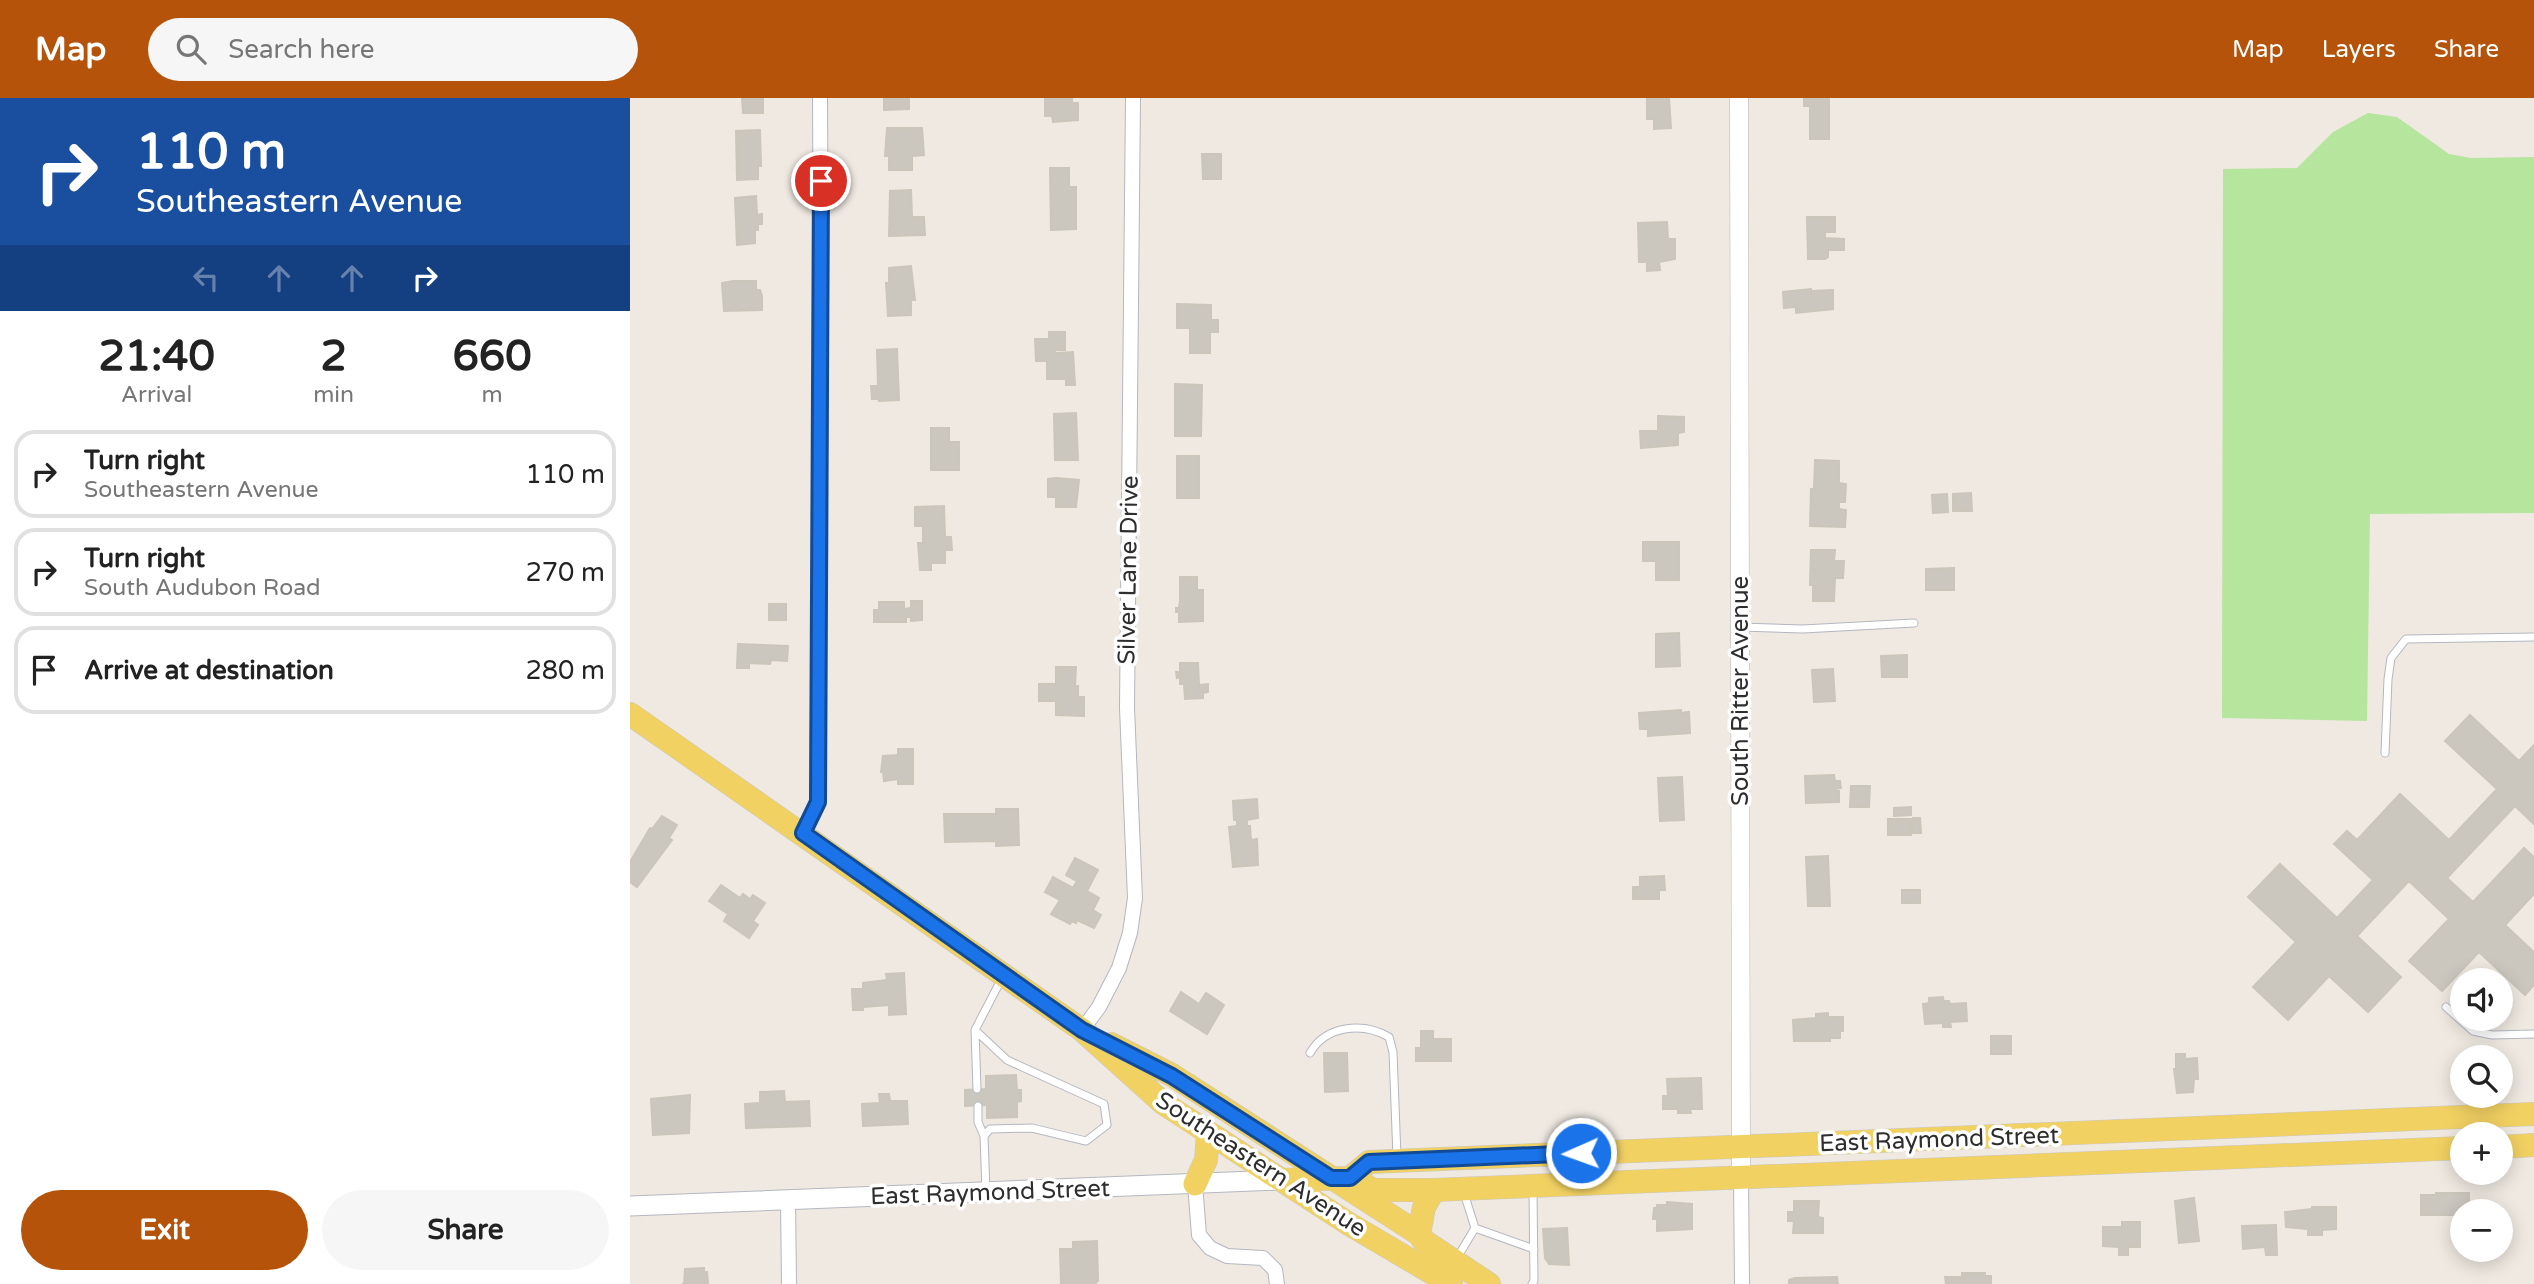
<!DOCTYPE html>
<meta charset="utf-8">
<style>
:root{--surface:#fff;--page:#f6f6f6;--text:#222;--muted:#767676;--line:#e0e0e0;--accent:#b45309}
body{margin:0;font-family:"Varela Round",sans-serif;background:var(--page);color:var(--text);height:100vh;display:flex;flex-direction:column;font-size:26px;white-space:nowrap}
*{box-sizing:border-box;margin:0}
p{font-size:23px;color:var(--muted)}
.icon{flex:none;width:38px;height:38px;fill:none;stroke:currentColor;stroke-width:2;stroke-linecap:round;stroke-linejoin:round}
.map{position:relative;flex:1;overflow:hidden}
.side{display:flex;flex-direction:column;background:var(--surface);width:630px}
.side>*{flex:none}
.guide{background:#1a4fa0;color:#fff;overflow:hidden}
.controls{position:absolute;left:1820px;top:870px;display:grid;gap:14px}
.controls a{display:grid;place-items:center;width:63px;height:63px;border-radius:50%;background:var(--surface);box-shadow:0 4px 18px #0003;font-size:35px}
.pin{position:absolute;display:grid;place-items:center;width:60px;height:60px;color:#fff;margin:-30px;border:4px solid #fff;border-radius:50%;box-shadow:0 2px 7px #0007}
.me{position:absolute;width:77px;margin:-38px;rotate:268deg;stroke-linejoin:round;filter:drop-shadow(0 0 5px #0008)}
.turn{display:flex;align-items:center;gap:24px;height:147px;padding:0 21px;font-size:32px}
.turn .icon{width:91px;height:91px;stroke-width:2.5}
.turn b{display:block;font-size:49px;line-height:60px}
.lanes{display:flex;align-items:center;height:66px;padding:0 21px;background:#0003;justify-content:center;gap:35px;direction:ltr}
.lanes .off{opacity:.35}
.eta{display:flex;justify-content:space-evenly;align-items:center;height:119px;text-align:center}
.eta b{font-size:42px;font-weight:700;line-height:49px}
.action{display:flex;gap:14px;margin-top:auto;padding:14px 21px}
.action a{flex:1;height:80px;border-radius:42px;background:var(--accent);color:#fff;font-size:28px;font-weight:700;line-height:80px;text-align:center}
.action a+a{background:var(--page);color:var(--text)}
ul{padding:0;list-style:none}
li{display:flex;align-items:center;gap:21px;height:88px;margin:0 14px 10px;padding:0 7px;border:4px solid var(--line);border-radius:21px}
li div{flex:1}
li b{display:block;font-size:26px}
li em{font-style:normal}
header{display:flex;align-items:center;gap:42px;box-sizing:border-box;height:98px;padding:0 35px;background:var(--accent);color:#fff}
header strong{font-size:33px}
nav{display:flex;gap:38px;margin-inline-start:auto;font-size:24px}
.search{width:490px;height:63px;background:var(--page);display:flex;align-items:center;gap:18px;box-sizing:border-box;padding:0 24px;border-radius:38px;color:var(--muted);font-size:26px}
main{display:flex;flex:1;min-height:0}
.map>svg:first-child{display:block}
</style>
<header>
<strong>Map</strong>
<div class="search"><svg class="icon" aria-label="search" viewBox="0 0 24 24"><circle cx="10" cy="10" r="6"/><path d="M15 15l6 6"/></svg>Search here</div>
<nav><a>Map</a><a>Layers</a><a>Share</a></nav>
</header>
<main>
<section class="side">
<div class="guide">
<div class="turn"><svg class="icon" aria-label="right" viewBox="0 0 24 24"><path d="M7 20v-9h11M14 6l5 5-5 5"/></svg><div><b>110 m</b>Southeastern Avenue</div></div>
<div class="lanes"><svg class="icon off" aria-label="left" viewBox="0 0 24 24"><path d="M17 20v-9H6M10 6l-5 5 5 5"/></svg><svg class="icon off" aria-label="ahead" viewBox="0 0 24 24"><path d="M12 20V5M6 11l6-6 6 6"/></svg><svg class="icon off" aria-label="ahead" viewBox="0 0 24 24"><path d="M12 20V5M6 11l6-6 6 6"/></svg><svg class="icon" aria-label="right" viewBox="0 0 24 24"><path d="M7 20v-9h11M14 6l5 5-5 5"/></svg></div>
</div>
<div class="eta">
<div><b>21:40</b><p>Arrival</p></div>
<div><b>2</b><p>min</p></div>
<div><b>660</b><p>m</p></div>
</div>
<ul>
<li><svg class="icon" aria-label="right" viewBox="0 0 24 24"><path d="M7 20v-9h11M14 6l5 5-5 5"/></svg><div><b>Turn right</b><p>Southeastern Avenue</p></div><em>110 m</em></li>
<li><svg class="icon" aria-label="right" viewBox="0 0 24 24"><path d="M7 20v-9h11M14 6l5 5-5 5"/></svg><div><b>Turn right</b><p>South Audubon Road</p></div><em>270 m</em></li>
<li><svg class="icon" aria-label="arrive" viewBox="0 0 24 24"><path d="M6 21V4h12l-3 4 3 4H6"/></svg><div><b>Arrive at destination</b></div><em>280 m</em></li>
</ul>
<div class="action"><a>Exit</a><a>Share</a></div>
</section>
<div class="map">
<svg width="1904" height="1186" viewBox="0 0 1904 1186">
<rect width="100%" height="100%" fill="#efe9e1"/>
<path fill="#b6e59e" d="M1738 15 1767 19 1819 56 1841 60 1904 59V415L1740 416 1737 623 1592 620 1593 71 1667 70 1703 34Z"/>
<path fill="#cbc7bf" stroke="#cbc5ba" stroke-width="2" d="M112 0H133V15H113Z
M254 0H279V11L254 12Z
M415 0H442V5H448V22L423 24 422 18H415Z
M1017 0H1039L1041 30 1024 31V21H1017Z
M1174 0H1199V41H1180V8H1174Z
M257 30H292L294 57 282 58V72H259V58H255Z
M130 32 131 68H128V81L107 82 106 33Z
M572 56H591V81H573Z
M420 70H439V89H446V131L421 132Z
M281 92 282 119H294L295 137 259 138 260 93Z
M126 98 127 117 132 116V126H128V132H125V145L107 147 105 100Z
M1177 119H1205V134H1195V140L1214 141V152H1198V159L1195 161H1178Z
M1037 124 1038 141H1045V161L1029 164 1030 172 1017 173V164H1009L1008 125Z
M281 168 285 202H281V217L258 218 256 185H259V170Z
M103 183H126V192H130L132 198V212L94 213 92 185Z
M1181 191V193L1203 192V211L1166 215V209L1154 210 1153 194Z
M547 206 581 207V222H588V234H580V255H560V230H547Z
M419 234H435V252H425V255L443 254 445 287H436V281H417V263H406L405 241H419Z
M267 251 269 302 249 303V301H242L241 288H248L247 252Z
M545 286 572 287 571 338H545Z
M446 315 448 362H425L424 316Z
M1028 318 1054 319V334L1048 335V347L1011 350 1010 333H1028Z
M301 330H319V344H329V372H301Z
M547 358H569V400H547Z
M1185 362 1209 363V385L1216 386 1215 404H1209V411L1216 412 1215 429 1180 428 1181 391H1184Z
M426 380 449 382 446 409H426V399H418V381Z
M1341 395 1342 413H1323V396Z
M1317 396 1318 414 1303 415 1302 397Z
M314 408 315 439H321L322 452H315V465H301V472H290L288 445H293V428H285V409Z
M1013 444H1049V482H1026V463H1013Z
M1181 452H1205L1204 463H1214L1213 480H1205L1204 503H1183V487H1180Z
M1324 470V492H1296V471Z
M550 479H567V492H573V523L549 524V514H546V510H549L550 503Z
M281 503H292V522L281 523V519H276V524H244V512H249V504H274V511L281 510Z
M139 506H156V522H139Z
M1049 535 1050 568 1026 569V536Z
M108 546 158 548 157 563 141 562 140 566 119 565V570H107Z
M1277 557V579H1252L1251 558Z
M550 565H568L569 587 578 586V594L573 595V600L555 601 554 586H550V579L547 580 546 574H550Z
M426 569H446L445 588H448V599H454V618L426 617V603H409V586H426Z
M1203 571 1205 603 1184 604 1182 572Z
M1051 612V615L1059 614 1060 635 1018 638V631H1010L1009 615Z
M1840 617 1889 663 1904 647V726L1885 708 1817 780 1843 804 1894 750 1904 759V796L1875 827 1904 854V887L1895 897 1849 854 1812 893 1779 863 1819 821 1779 783 1727 838 1771 879 1738 914 1699 878 1658 922 1623 889 1666 844 1618 799 1650 766 1707 820 1743 782 1704 746 1717 733 1727 742 1770 696 1819 742 1867 691 1815 643Z
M268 651H283V686H268V681L254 683 253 674H251L253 658 268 657Z
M1204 677 1205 683H1210L1211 690 1205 691V693H1209V704L1176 705 1175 678Z
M1052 679 1054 722 1030 723 1028 680Z
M1221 688H1240L1239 709H1220Z
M627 701 628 720 617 722V728H620L621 742 627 741 628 767 603 769 599 729 607 728V722H604L603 703Z
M1281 709V717L1264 718V710Z
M366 711H388L389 747 366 748V743L315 744 314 716H366Z
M32 718 47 727 39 740 42 742 7 789 0 784V764L20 730 22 731Z
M1283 720H1290L1291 735H1283Z
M1258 721H1281V737H1258Z
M1198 758 1200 808H1178L1176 759Z
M445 760 468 772 457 793 469 800 463 812 471 817 464 830 447 822 446 825 442 823 440 826 421 816 430 802 415 794 423 779 443 790 447 783 436 777Z
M1034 778 1035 792H1029V801H1003V789H1010V779Z
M91 787 110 800 113 796 120 801 123 797 135 805 123 823 128 827 119 840 94 823 98 816 79 803Z
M1272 792H1290V805H1272Z
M274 875 276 916 259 917V907L233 909V912H223L222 891H233V885L257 882 256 876Z
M551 894 569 906 576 895 594 907 577 936 540 913Z
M1313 899 1314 907 1315 903H1319L1320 906 1336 905 1337 923 1320 924 1321 929H1313V925L1295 926 1293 906 1299 905V900Z
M1198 915V919H1213V933H1210V940H1200V943H1164L1163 922 1186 920V916Z
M791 933H803V941H821V963H786V950H791Z
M1361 938H1381V956H1361Z
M694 955H717L718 993 695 994Z
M1546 956H1555V961L1567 960 1568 981H1564L1563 994 1547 995 1544 971H1546Z
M386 977 387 992H391V1003L387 1004V1019L357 1020V1007L335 1008V992L356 991V978Z
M1071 980 1072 1011H1060L1061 1015H1048V1011H1033V998H1038L1037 981Z
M154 993 155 1004 179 1003 180 1028 116 1030 115 1006 130 1005V994Z
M249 996H259L260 1003H277L278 1026 233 1028 232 1006 250 1005Z
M60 997 59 1035 23 1037 21 1001Z
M1806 1095H1839V1113H1832V1117H1791V1097H1806Z
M1564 1100 1569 1143 1549 1145 1545 1103Z
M1164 1103H1189L1188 1119 1193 1120V1135H1163L1164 1123H1158V1114H1164Z
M1037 1104 1062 1106V1131L1027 1133V1121H1023L1024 1110H1027V1107H1037Z
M1682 1109H1706V1131L1692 1132V1137H1678V1131L1656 1129 1655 1114 1682 1111Z
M1492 1124H1510V1149H1498V1157H1489V1149L1473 1148V1129H1492Z
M1646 1127 1647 1157H1636L1635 1149 1613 1151 1612 1128Z
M937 1130 939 1167 919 1166 915 1160 913 1131Z
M467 1143 468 1183H466V1186H431L430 1151H443V1144Z
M74 1170V1174H77L78 1186H52H54L55 1171Z
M1332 1175H1355V1178H1361V1186H1316L1315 1179H1332Z
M1207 1179 1208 1186H1159V1182L1165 1180Z"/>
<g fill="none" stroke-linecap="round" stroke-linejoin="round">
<defs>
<path id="service" d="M1110 529 1173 531 1284 525
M1755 655 1758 581 1761 560 1776 541 1904 539
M1816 909 1843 933 1862 937 1904 936
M345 932 347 991
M680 955C696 927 733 924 759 939L763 954 767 1059
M348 1008V1024L354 1038
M356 1094 354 1038 360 1031 402 1030 456 1043 477 1027 474 1006 377 962 345 932 372 880
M845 1130 904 1151
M827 1160 845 1130 834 1095
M902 1186 904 1183 903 1093"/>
<path id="minor" d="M173 735 188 704 191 184 190 0
M452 932 469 909 489 870 500 835 505 800 497 610 503 0
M1111 1079 1112 1186
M565 1086 569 1137 580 1150 597 1158 633 1160 645 1172 647 1186
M158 1102 159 1186"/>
<path id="tertiary" d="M1109 0 1111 1079"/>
<path id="secondary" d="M0 1108 651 1082"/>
<path id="primary" d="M0 616 452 932 533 1005 719 1126 821 1186
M481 946 542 977 789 1136 794 1143 859 1186
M1871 1049 1904 1047
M720 1080 739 1064 1904 1016
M651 1082 720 1080 744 1092H804L1832 1050
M565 1086 576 1062 578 1035
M789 1136 794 1109 804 1092"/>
</defs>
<use href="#service" stroke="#b4b7c1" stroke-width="9"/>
<use href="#minor" stroke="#b4b7c1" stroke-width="16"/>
<use href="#tertiary" stroke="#b4b7c1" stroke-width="19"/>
<use href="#secondary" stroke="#b4b7c1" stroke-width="21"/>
<use href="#primary" stroke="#c9c9c9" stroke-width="24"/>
<use href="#service" stroke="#fff" stroke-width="7"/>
<use href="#minor" stroke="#fff" stroke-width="14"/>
<use href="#tertiary" stroke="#fff" stroke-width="18"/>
<use href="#secondary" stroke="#fff" stroke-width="19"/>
<use href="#primary" stroke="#f2d163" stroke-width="23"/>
</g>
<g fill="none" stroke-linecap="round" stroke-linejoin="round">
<defs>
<path id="route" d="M191 83 188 704 173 735 452 932 542 978 701 1080H720L739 1064 951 1055"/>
</defs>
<use href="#route" stroke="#114b97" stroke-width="18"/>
<use href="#route" stroke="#1a73e8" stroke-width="12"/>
</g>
<g text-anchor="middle" stroke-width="7" stroke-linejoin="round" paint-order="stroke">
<g font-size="24" fill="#2e2e2e" stroke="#fff">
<text transform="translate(498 472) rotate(-89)" y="8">Silver Lane Drive</text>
<text transform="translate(1110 593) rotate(-90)" y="8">South Ritter Avenue</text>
<text transform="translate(1309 1041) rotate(-2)" y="8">East Raymond Street</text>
<text transform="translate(631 1066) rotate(33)" y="8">Southeastern Avenue</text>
<text transform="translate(360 1094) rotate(-2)" y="8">East Raymond Street</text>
</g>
</g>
</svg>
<div class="controls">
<a><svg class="icon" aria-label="sound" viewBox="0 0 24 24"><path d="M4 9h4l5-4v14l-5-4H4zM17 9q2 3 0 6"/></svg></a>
<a><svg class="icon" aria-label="search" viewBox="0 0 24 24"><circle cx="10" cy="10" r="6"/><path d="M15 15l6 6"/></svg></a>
<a>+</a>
<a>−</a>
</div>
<div class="pin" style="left:191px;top:83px;background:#d93025"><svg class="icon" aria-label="arrive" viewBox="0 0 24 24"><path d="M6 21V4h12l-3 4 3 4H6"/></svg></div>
<svg class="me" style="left:951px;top:1055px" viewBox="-20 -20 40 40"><circle r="17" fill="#1a73e8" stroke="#fff" stroke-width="3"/><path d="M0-11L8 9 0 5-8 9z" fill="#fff"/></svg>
</div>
</main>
